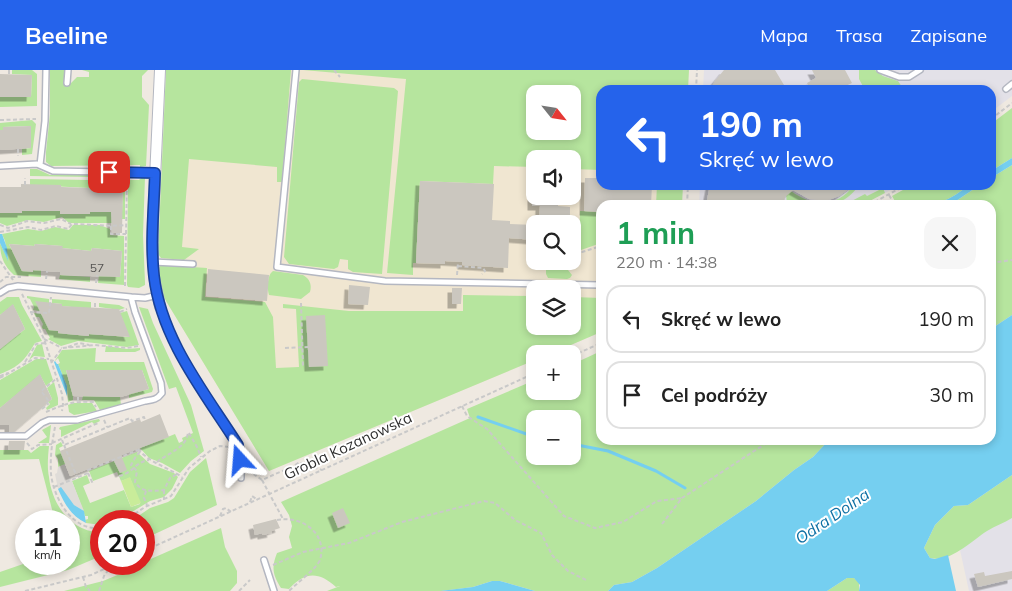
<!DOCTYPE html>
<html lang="pl">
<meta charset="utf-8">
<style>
:root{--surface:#fff;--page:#f6f6f6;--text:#222;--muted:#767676;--line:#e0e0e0;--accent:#2563eb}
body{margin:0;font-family:Mulish,sans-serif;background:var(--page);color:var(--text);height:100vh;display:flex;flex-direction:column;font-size:19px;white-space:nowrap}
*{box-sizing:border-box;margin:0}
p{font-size:16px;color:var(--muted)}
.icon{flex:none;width:28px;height:28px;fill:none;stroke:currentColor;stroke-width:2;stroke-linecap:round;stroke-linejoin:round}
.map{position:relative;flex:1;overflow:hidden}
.side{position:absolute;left:596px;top:130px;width:400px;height:245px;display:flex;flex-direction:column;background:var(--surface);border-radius:15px;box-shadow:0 2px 8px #0003}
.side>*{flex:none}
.banner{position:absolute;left:596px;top:15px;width:400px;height:105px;border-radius:15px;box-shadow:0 2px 8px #0003;background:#2563eb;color:#fff;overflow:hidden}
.needle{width:32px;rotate:120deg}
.tools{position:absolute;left:526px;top:15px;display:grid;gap:10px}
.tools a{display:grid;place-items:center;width:55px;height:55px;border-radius:10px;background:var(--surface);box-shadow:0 2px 8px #0003;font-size:25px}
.speed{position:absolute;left:15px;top:440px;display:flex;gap:10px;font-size:25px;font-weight:700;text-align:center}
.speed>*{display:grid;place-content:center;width:65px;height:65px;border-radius:50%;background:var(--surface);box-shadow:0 2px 8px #0003;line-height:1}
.speed small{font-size:12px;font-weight:400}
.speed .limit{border:8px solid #d22;background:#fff;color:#111}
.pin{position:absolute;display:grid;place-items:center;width:42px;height:42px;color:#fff;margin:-21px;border-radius:10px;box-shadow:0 2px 8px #0006}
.me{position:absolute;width:55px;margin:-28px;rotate:341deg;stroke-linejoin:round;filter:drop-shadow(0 0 4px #0008)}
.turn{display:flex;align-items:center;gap:18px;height:105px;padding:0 20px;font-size:22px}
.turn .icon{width:65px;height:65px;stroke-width:2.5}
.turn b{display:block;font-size:35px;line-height:42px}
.round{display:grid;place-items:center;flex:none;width:52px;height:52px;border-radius:15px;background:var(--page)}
.overview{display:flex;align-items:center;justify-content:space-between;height:85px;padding:0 20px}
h1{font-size:30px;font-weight:700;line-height:38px;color:#1e9e55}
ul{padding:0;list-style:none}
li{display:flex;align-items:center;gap:15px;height:68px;margin:0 10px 8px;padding:0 10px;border:2px solid var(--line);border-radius:15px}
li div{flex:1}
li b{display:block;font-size:19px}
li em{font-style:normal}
header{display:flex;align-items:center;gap:30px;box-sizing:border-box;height:70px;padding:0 25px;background:var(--accent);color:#fff}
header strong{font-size:24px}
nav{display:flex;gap:28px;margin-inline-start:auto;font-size:18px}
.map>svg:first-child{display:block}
</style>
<header>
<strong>Beeline</strong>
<nav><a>Mapa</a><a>Trasa</a><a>Zapisane</a></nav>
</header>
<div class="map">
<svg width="1012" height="521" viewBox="0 0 1012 521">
<defs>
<filter id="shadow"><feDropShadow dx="-4.5" dy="4.5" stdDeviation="0" flood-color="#0004"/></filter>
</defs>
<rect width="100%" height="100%" fill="#efe9e1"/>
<path fill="#e3e1e8" d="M704 0H1012V26L991 42V20H703Z
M700 115H900L885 123 882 118 851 135H699Z
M1012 448V521H969L960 480 987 460Z"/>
<path fill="#f0e6d1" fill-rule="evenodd" d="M173 0H675L601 20V115H670L669 135H601V262L550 284H535V290L269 401 166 231 163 214V195ZM535 24H572V61H535ZM535 89H572V126H535ZM535 154H572V191H535ZM535 219H572V256H535Z"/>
<path fill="#b6e59e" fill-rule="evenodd" d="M12 0H32L37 4V36L0 37V27H31L32 5 12 4Z
M50 0H65L64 13H71L77 7H89V2L82 0H148L142 6V27L149 35 146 96 140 97V95L51 96 46 92V82L50 44Z
M166 0H291L282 112H277V97L189 89 182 177 199 179 184 190 161 188 158 184Z
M303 0H689L688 20H601V100L573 99 572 89H535V97L494 96 493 114 420 111 416 193H413V205L387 203 406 9ZM535 24H572V61H535Z
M859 0H875L883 6 898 11 904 20H865L859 9Z
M302 9 394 18 398 21 382 204 353 202 348 199V190L340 189 338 197 334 199 289 194 284 187 299 12Z
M1012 38V88L991 101V54Z
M32 50 36 54 32 84 22 85V79L31 78V56L3 57V60H0V53Z
M1012 95V245L991 259V135H950L980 115H991V108Z
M30 99H37L50 105H90V107L30 106Z
M142 107H145L143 165 145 212V215L139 218 128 217 127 215 128 110H139Z
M30 109 90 110 89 118 30 115Z
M99 110H125V149H122V153H69L62 147 44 152 28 150 7 156 0 153V143H21L22 141H60V144H90V142H122L123 116 99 115Z
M657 115H683L682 135H656Z
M854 115H859C841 142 815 135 787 135L786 123 791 121C813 137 837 138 854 115Z
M912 115H970C953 126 943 137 922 130L915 134 917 135H893L896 133 892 126Z
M883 118 885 123 862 135H844L865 124 867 126Z
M580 141 601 142V173L581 180H579Z
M73 155H100L110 159V165L124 166V215L98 213 99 205 120 207 122 181 92 178 91 181 62 178V176L35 174 34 176 9 174 22 201 41 200V207L14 205C4 196 0 186 0 173L8 190 5 171 2 164 28 159 41 161 55 157 69 160Z
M161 195 207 198 205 227 265 232 273 247 276 298 299 297 296 239 283 238V234L349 241H463V225L535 226V256H572L573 227 601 228V262L550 284H535V290L269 401 166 231 162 223 158 199Z
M546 199 568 200 572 205 570 208 567 209 548 208 546 204Z
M273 201 303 205C310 209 312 215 310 222L301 229 269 225C267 219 267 205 273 201Z
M60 205 90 207V212L59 209Z
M27 226 49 229V233L40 241 33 240 34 237 30 229 27 228Z
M7 227H19L22 235 42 271 35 273C25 290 19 297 0 304V279L25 259 13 235 0 245V232Z
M52 229 91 232V239L62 236V234L52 233Z
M99 233 119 235 125 238 119 240 99 237Z
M139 237 148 239 153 253 191 335 204 381 191 391 180 403 162 393 149 388 140 378 175 364 179 373 183 371 182 368 193 363 176 317 169 319Z
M127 241 139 275 127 277 78 271 61 276 48 269 50 268 45 259H43L42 257 43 254 39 247H36L34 243 41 244 58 261 59 263 88 266 89 264 129 267 120 243Z
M42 274 45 287 34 286 29 290 37 275Z
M106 276 127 279 140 278V280L135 282H105Z
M96 278 95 292H144L153 319 152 322 129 328V324L149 319 142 300H66L73 326V330L68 332 67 316 58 294 60 293 58 288 54 292 62 280Z
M601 281V370H829L813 387 794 400 756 431 657 498 632 512 614 515 608 521H535L500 511H492L473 517 441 521H327L340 516 336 517C318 501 305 502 289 519L281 518C273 505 271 498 277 483L292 478 289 467 292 456 289 445 281 432 470 348 467 339 535 310V321H572L573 294ZM535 349H572V386H535Z
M36 289H46L53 310 46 316 40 305 0 338V310Z
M54 312 58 328V335L47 340 46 338 50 334 48 332 52 329 47 318Z
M83 326 120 327 121 335 100 340 94 330H82Z
M73 333H92L97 341 74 345 69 342 68 335Z
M99 349 100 351 94 354 92 352 61 367V360L59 359 60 357Z
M51 355 49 373H38L47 367 42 360Z
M61 372 63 376 59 378 66 394 58 397V389L55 385 56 375Z
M40 376H49C48 386 47 397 49 407 52 435 72 463 101 462V486L68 500 0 517V502L26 493 69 494V451H55L39 389 0 390V380H28L31 383Z
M137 382 150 394 174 403 178 407 172 419 164 427 150 431 117 451H107V447L104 448 101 455 86 453 85 450 88 449V446H85L72 411 87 405 90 413 83 416 90 433 124 420 131 437 140 434 130 408 121 411 117 402 93 411 89 401Z
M206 388 217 435 144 469V451H131L150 438 168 432 174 428 190 402Z
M1012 405V448C1004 453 995 456 987 461 971 471 951 493 930 488L924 478 935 455 954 436 968 435Z
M221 458 225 477 237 501V513L230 521H64L103 511 144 494V492Z
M847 508H854L859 512V521H827Z"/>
<path fill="#c9ec9a" d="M130 407 141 433 131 437 121 411Z"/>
<path fill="#dfdcd8" d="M65 394 84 441 74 435 61 418 58 419 55 404 57 403 58 397Z"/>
<path fill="#75cff0" d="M1012 88V95L991 108V101Z
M970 115H980L950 135 915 134 922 130C943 137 953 126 970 115Z
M0 164H2L7 178 8 191 0 173Z
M1012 245V405L968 435 954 436 935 455 924 478 930 488 935 489 948 485 956 521H859L860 515 854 508H847L827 521H608L614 515 632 512 657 498 756 431 794 400 813 387 829 370H991V259Z
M55 291 57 294H58L67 316V326L54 292Z
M61 417 74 435 84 441 86 453C71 446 64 433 58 419Z
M492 511H500L535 521H440L473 517Z"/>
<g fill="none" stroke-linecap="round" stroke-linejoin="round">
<path stroke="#75cff0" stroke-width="3" d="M478 347 535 367
M572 374 608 381 656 401 685 418"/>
</g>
<path fill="#cbc7bf" filter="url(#shadow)" d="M724 0H775L787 20H710L715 11Z
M812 0H845L852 13 837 20H811L807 13 816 8Z
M0 4 32 5 31 27H0Z
M31 56V78L0 80V60H3V57Z
M585 108H601V115H652L651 135H601V142L584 141Z
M420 111 494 114 492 150 510 151V154L535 155V170L509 168 508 198 462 195V192L445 191V194L416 193Z
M21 114 61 115V117L89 118 90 115 123 116 122 163H112L111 142H90V144H60V141H22V143H0V117H21Z
M710 115H854L839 126 826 131 809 129 793 120 785 127 784 135H706Z
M532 126H559L558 136 570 137V154H539L540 136H532Z
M9 174 34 176 35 174 63 176 62 178 91 181 92 178 122 181 120 207 60 205V202L33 200V202L22 201Z
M208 199 269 205 267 231 206 226Z
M349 215 370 217 368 235 348 234Z
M452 218H462L461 234H452Z
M35 231 62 234V236L119 239 130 267 89 264V266L67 264 58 263V261L49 260Z
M13 234 25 259 0 279V245Z
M325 245 328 296 309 297 306 246Z
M66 300H142L149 319 120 327 73 326Z
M40 304 52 329 14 362H9V355H0V338Z
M160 344 169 367 121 385 127 400 120 403 113 389 70 406 60 381 140 349 141 352Z
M9 371H25L24 380H8Z
M343 438 350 453 338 458 332 443Z
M276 449 280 458 271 461 272 463 262 465V463L255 465 253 455Z
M1012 501V509L978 517 974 504 984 502 985 506Z"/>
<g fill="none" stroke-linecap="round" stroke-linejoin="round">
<defs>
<path id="service" d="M296 0 277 197 385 211 601 215
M880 0 899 7H909L920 0
M67 13 68 0
M1006 19 1012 14
M40 95 45 51 46 0
M0 96 37 94 53 101 155 103
M153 192 193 194
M0 223 8 218 18 216 131 227 145 228 158 225
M160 237 166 255 185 291 238 375 241 393V408
M0 366H26L42 353 49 350H77L145 331C152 330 157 330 162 323L161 313 135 242 131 227
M264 490 274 521"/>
<path id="minor" d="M160 0 152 173 154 207 160 237"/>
</defs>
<use href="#service" stroke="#b4b7c1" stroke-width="8"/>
<use href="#minor" stroke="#b4b7c1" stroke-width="12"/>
<path stroke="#c9c9c9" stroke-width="2" stroke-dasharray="4 2.5" stroke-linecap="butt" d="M9 0V4
M334 0 340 7
M696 20 697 0
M991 49 1012 33
M0 50 36 49
M18 79V86
M96 108V115
M25 115V108
M889 125 895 135
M687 135 688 115
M855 135 859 133 861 135
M869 135 906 115
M0 155 8 158 27 151 44 153 61 149 71 154
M111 156V164H126
M0 162 28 157 41 160 56 156 68 159 72 154C90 154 108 157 126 155
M575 182H582L601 176
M0 191 13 210
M991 193 1012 190
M458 196 483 198 485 201 482 204
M457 205 458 192
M46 209 47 201
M0 212 6 207H21
M96 213 97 205
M125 216 127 111
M22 224 44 269 62 324 63 334 62 341
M301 233 303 297
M95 237V231
M30 242 49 243 51 227
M120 242 127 239
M44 269 62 278
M68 277 79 273 89 275
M285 278 308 277
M572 286 601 273
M25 292 36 274 45 273
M51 293 62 278 95 275 127 278 138 276
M0 306 8 303
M0 308 35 288 49 289
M78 331V326
M462 336 467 346 487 359 564 446 595 458 623 452 657 431 682 428
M42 339 48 334 46 331 48 330 41 321 56 309
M46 342C65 334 72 331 93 332L96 337
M104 350 107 357
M55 357C52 372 50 388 51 404 54 429 72 461 101 458
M189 363 197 377 201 387
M62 370 64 375 130 348 132 351 144 347 145 350
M27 373 32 379 38 375 52 374
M52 373 98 353
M64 375 77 407
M138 379C150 393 167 397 182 407
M140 382 136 386 131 395 137 401 135 412C142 423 152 421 164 420L170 408 177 404
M157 392C168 383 187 378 188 362
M295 395 300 392 305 396
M248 400 262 410C285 400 298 391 322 400
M88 403 93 414
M119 406C133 403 135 392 149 390
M262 410 283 449
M54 417 88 403V400L138 380
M164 420V430
M146 421 144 428 147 435
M250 432 252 426 258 430
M220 446 223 439 226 438 231 442
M277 450C301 445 328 463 320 490 317 498 296 514 289 521
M105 451V447
M124 451 145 437 171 426 189 398 210 381 220 376 229 377
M662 454 682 428 771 370
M144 481 535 303
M273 495 303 482 349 473 402 452 484 431 495 433 515 450 541 463 552 485 568 501 586 510
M83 507 86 517 90 521
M25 521 91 505 115 494
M99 521 104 506 111 496
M239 521 250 510"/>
<use href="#service" stroke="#fff" stroke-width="5"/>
<use href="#minor" stroke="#fff" stroke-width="10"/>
</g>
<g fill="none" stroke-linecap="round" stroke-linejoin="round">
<defs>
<path id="route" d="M109 102 155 103C154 137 150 172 154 206 161 269 205 323 238 375L240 390"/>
</defs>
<use href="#route" stroke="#184099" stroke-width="12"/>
<use href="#route" stroke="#2563eb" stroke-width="9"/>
</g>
<g text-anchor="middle" stroke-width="4" stroke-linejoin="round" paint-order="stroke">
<g font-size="12" fill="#555452">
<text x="97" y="202">57</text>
</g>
<g font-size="15" fill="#2e2e2e" stroke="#fff">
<text transform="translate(348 376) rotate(-25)" y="5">Grobla Kozanowska</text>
</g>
<g font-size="16" font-style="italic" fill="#0d6fa3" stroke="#fff">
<text transform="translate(832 446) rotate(-34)" y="6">Odra Dolna</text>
</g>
</g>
</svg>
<div class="tools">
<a><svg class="needle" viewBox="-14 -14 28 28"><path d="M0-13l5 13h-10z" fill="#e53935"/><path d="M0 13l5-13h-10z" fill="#767676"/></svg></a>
<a><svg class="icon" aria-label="sound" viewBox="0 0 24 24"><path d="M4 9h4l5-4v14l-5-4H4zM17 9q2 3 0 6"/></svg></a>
<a><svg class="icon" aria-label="search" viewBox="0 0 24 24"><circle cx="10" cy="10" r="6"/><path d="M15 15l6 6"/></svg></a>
<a><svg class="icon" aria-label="layers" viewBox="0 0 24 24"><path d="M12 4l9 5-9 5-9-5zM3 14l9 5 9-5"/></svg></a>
<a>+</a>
<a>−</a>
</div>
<div class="speed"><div>11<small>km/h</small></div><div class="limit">20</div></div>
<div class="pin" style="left:109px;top:102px;background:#d93025"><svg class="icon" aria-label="arrive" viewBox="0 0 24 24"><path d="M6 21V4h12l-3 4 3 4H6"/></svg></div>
<svg class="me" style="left:240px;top:390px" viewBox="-20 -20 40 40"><path d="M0-17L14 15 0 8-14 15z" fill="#2563eb" stroke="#fff" stroke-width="4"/></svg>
<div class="banner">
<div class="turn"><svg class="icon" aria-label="left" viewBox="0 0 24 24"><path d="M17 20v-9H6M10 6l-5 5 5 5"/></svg><div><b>190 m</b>Skręć w lewo</div></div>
</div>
<section class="side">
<div class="overview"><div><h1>1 min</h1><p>220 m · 14:38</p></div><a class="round"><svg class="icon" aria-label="close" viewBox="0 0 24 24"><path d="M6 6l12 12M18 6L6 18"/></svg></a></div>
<ul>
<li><svg class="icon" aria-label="left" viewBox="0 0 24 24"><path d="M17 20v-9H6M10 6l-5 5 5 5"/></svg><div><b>Skręć w lewo</b></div><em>190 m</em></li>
<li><svg class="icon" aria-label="arrive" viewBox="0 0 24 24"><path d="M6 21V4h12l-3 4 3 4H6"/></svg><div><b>Cel podróży</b></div><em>30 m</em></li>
</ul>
</section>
</div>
